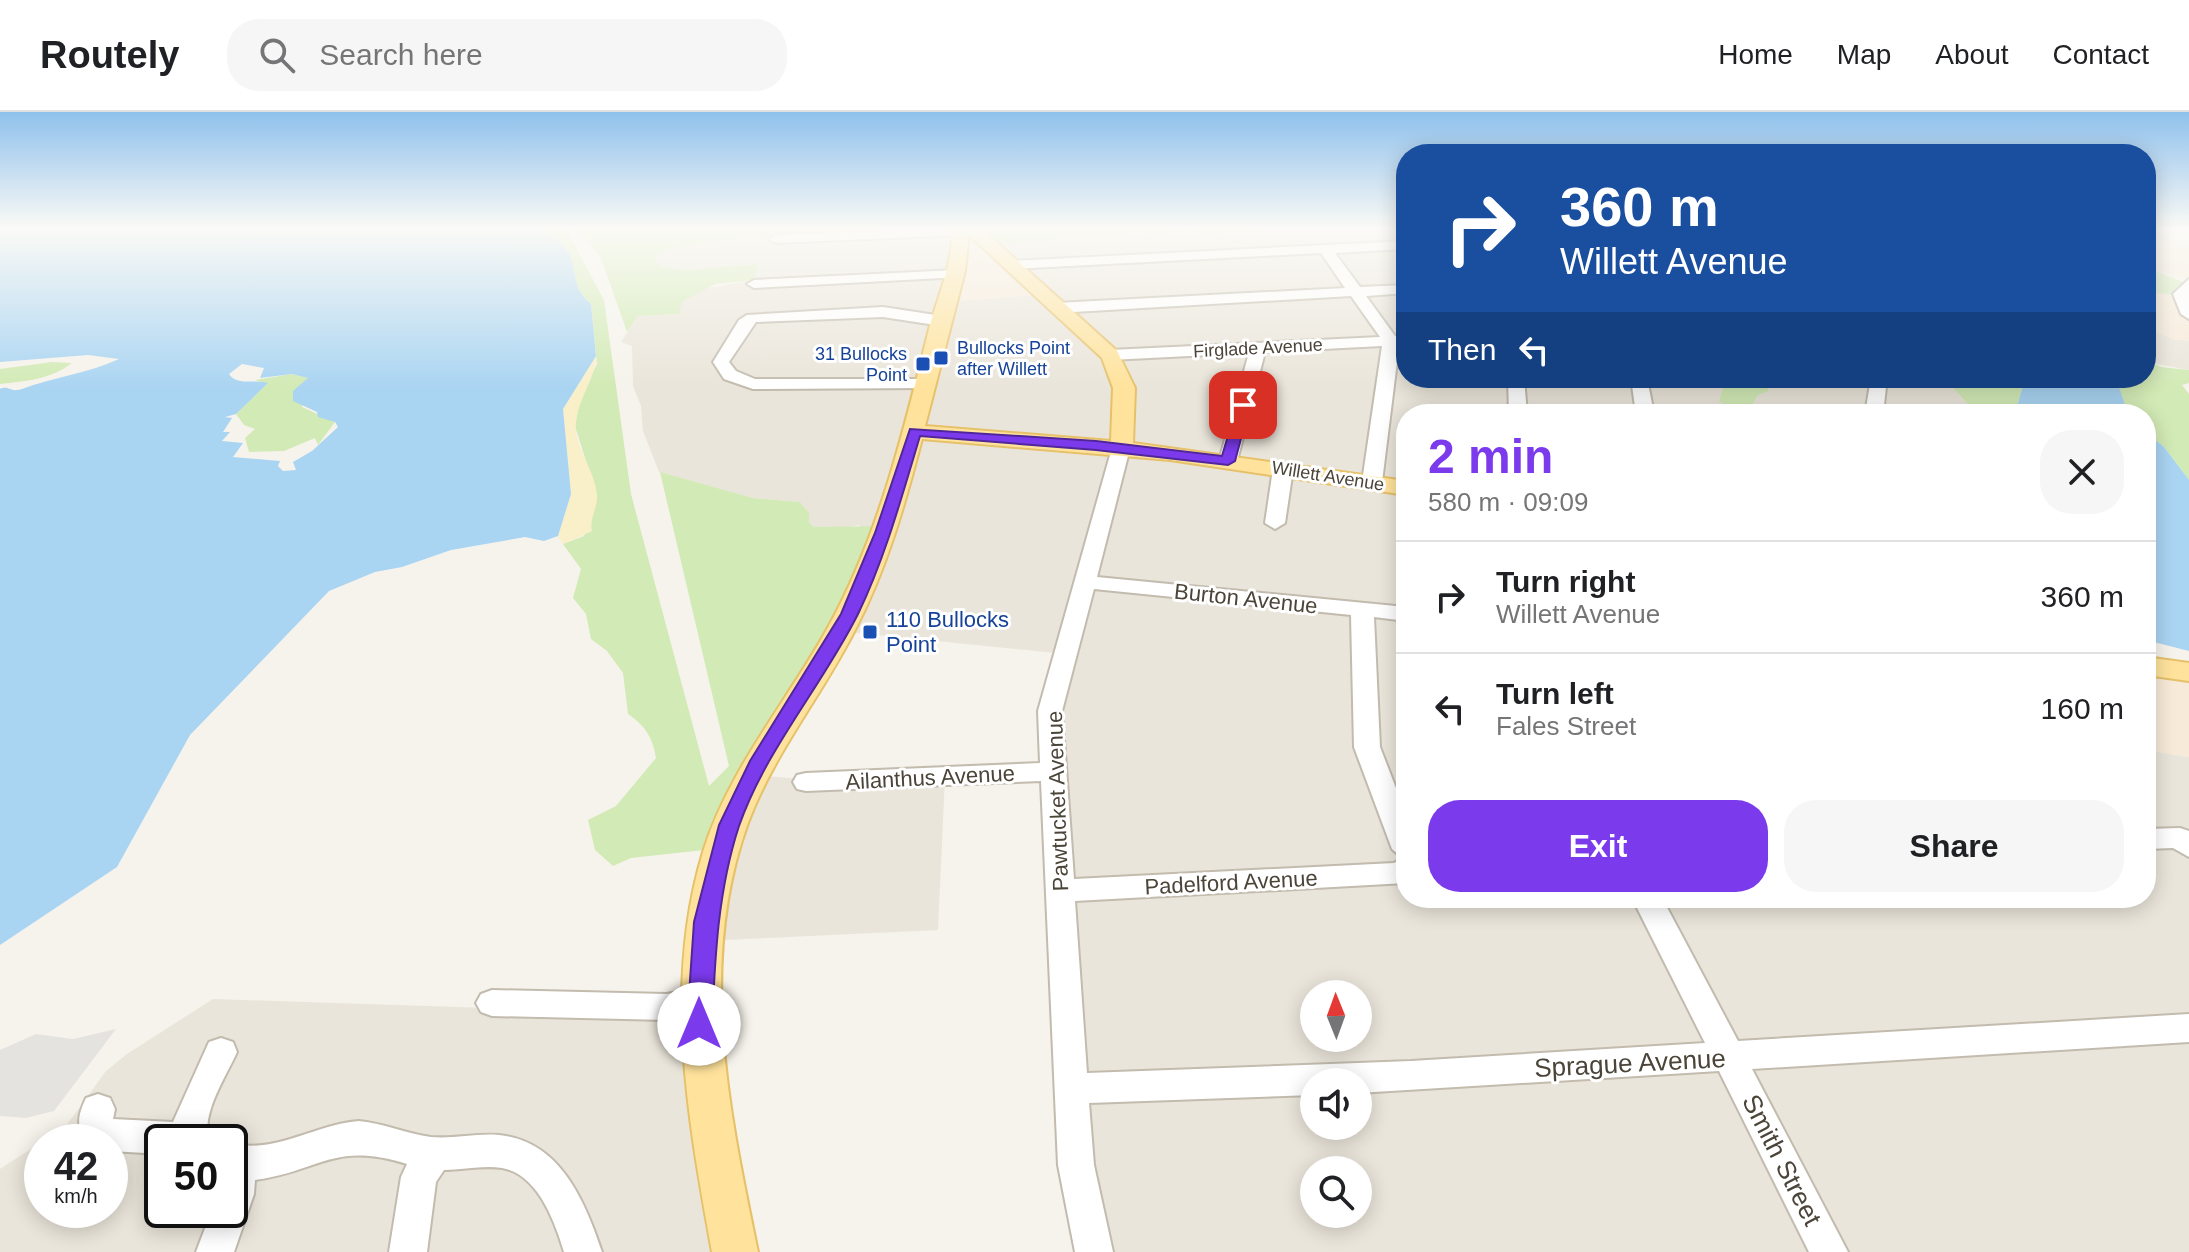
<!DOCTYPE html>
<meta charset="utf-8">
<style>
:root{--surface:#fff;--page:#f6f6f6;--text:#202124;--muted:#757577;--line:#e0e0e0;--accent:#7c3aed}
body{margin:0;font-family:Helvetica,sans-serif;background:var(--page);color:var(--text);height:100vh;display:flex;flex-direction:column;font-size:30px;white-space:nowrap}
*{box-sizing:border-box;margin:0}
p{font-size:26px;color:var(--muted)}
.icon{flex:none;width:44px;height:44px;fill:none;stroke:currentColor;stroke-width:2;stroke-linecap:round;stroke-linejoin:round}
.map{position:relative;flex:1;overflow:hidden}
.drawer{position:absolute;left:1396px;top:292px;width:760px;height:504px;display:flex;flex-direction:column;background:var(--surface);border-radius:32px;box-shadow:0 4px 20px #0003}
.drawer>*{flex:none}
.banner{position:absolute;left:1396px;top:32px;width:760px;height:244px;border-radius:32px;box-shadow:0 4px 20px #0003;background:#1a4fa0;color:#fff;overflow:hidden}
.needle{width:52px;rotate:359deg}
.buttons{position:absolute;left:1300px;top:868px;display:grid;gap:16px}
.buttons a{display:grid;place-items:center;width:72px;height:72px;border-radius:50%;background:var(--surface);box-shadow:0 4px 20px #0003;font-size:40px}
.speed{position:absolute;left:24px;top:1012px;display:flex;gap:16px;font-size:40px;font-weight:700;text-align:center}
.speed>*{display:grid;place-content:center;width:104px;height:104px;border-radius:50%;background:var(--surface);box-shadow:0 4px 20px #0003;line-height:1}
.speed small{font-size:20px;font-weight:400}
.speed .limit{border:4px solid #111;border-radius:12px;background:#fff;color:#111}
.pin{position:absolute;display:grid;place-items:center;width:68px;height:68px;color:#fff;margin:-34px;border-radius:16px;box-shadow:0 4px 12px #0006}
.me{position:absolute;width:88px;margin:-44px;rotate:0deg;stroke-linejoin:round;filter:drop-shadow(0 0 6px #0008)}
.turn{display:flex;align-items:center;gap:28px;height:168px;padding:0 32px;font-size:36px}
.turn .icon{width:104px;height:104px;stroke-width:2.5}
.turn b{display:block;font-size:56px;line-height:68px}
.then{display:flex;align-items:center;height:76px;padding:0 32px;background:#0003;gap:16px;font-size:30px}
.round{display:grid;place-items:center;flex:none;width:84px;height:84px;border-radius:32px;background:var(--page)}
.headline{display:flex;align-items:center;justify-content:space-between;height:136px;padding:0 32px}
h1{font-size:48px;font-weight:700;line-height:60px;color:var(--accent)}
.action{display:flex;gap:16px;margin-top:auto;padding:16px 32px}
.action a{flex:1;height:92px;border-radius:32px;background:var(--accent);color:#fff;font-size:32px;font-weight:700;line-height:92px;text-align:center}
.action a+a{background:var(--page);color:var(--text)}
ul{padding:0;list-style:none}
li{display:flex;align-items:center;gap:24px;height:112px;padding:0 32px;border-top:2px solid var(--line)}
li div{flex:1}
li b{display:block;font-size:30px}
li em{font-style:normal}
header{display:flex;align-items:center;gap:48px;box-sizing:border-box;height:112px;padding:0 40px;background:var(--surface);border-bottom:2px solid var(--line)}
header strong{font-size:38px}
nav{display:flex;gap:44px;margin-inline-start:auto;font-size:28px}
.search{width:560px;height:72px;background:var(--page);display:flex;align-items:center;gap:20px;box-sizing:border-box;padding:0 28px;border-radius:32px;color:var(--muted);font-size:30px}
.map>svg:first-child{display:block}
</style>
<header>
<strong>Routely</strong>
<div class="search"><svg class="icon" aria-label="search" viewBox="0 0 24 24"><circle cx="10" cy="10" r="6"/><path d="M15 15l6 6"/></svg>Search here</div>
<nav><a>Home</a><a>Map</a><a>About</a><a>Contact</a></nav>
</header>
<div class="map">
<svg width="2189" height="1140" viewBox="0 0 2189 1140">
<rect width="100%" height="100%" fill="#f6f3ec"/>
<path fill="#eae5da" fill-rule="evenodd" d="M963 117 948 190 1043 182 991 132 1178 118 1204 122 1278 117H1406V266H1726L1721 285 1733 302H1406V786H2146V638L2189 645V1140H1095L1054 664 1066 542 847 520 860 413 827 418 814 415 809 410V401L800 390 753 386 659 360 643 319 641 294 633 274 632 234 621 230 638 204 678 202 682 190 702 177 754 168 758 152 685 158 659 154 655 149 657 143 671 136 721 128ZM1314 882H1358V926H1314ZM1314 970H1358V1014H1314ZM1314 1058H1358V1102H1314Z
M2146 215 2173 227 2189 229V258L2147 250Z
M1768 266H1974L1977 269 1954 277 1968 292 1965 296 1945 298V302H1747Z
M752 663 814 668 945 665 938 818 705 829Z
M213 887 703 903 736 1140H0V1057L66 1014 106 959 127 942ZM42 1030H110V1098H42ZM162 1030H230V1098H162Z"/>
<path fill="#f7ead8" d="M963 117 1043 183 947 190Z
M2146 120H2157L2189 134V169L2146 155Z
M2146 180 2179 183 2189 203V229L2173 227 2146 215Z
M2146 553 2189 559V645L2146 638Z"/>
<path fill="#d2eab5" d="M539 117H566L604 188 631 382 709 674 729 654 660 360 753 386 800 390 809 401V410L814 415 885 414 722 736 631 746 613 754 595 738 588 708 616 694 656 646C653 626 645 613 628 602L623 561 607 539 591 527 586 502 573 486 581 457 563 432 584 424 597 384 575 314 581 283 597 252 591 192C567 171 581 157 565 136 559 127 548 124 539 117Z
M577 117H952L721 128 671 136 657 143 655 149 659 154 685 158 758 152 754 168 715 172 682 190 679 202 638 204 627 220 601 146Z
M972 117H1278L1204 122C1193 116 1175 115 1165 122L1134 120 1118 125 1097 124 990 133Z
M2146 155 2186 171 2179 183 2146 180Z
M2146 248 2161 255 2189 258V271L2182 273 2189 282V368L2164 335 2146 320V302H2127L2116 266H2146Z
M52 250 72 251C50 268 25 269 0 272V257Z
M292 262 309 266 302 295 335 310 318 333 315 326 284 339 249 340 245 326 255 317 244 313 236 302 267 272 255 268Z
M1726 266H1768V279L1758 283 1747 302H1733L1719 289Z
M1974 266H2025L2015 302H1945L1944 298 1965 296 1968 292 1954 277 1956 272 1975 271Z"/>
<path fill="#f9efc9" d="M596 244C597 263 578 287 576 310 573 334 595 357 597 383 598 396 589 406 592 419L563 432 558 424 571 382 563 297Z"/>
<path fill="#e5e3e0" d="M116 917 54 999 26 1006 0 1004V938L36 922 73 927Z"/>
<path fill="#a9d4f2" fill-rule="evenodd" d="M0 117H539C548 124 559 127 565 136 581 157 567 171 591 192L596 244 563 297 571 382 558 424 544 429 525 425 451 438 402 455 375 460 329 479 190 623 117 755 0 833V277C9 273 10 281 22 277 54 265 89 261 119 247L88 243 0 250ZM242 252 264 256 260 266 292 262 308 266 293 279V289L317 300 318 305 335 310 338 315 312 339 293 350 296 358 283 359 278 354 280 349 233 345 243 331 222 329 230 320H223L232 306 225 305 236 302 268 271C253 267 237 274 229 262Z
M2025 266H2116L2128 302H2015Z
M2146 320 2164 335 2189 368V539L2146 528Z"/>
<g fill="none" stroke-linecap="round" stroke-linejoin="round">
<defs>
<path id="minor" d="M903 117 967 119 960 123 776 131 769 127 776 123Z
M1406 129V137L1335 141 1360 175 1406 173V181L1366 184 1395 224 1406 223V233H1399L1382 370 1372 376 1362 370 1382 234 1265 240 1237 349 1228 355 1219 349 1249 241 1110 248 1102 243 1110 238 1380 225 1351 184 1056 201 1048 196 1056 191 1345 176 1321 141 1010 157 1003 153 1010 149Z
M956 158 963 162 961 165 754 176 747 172 754 168Z
M2189 167V207L2181 202 2173 182Z
M883 195 942 204 950 209 942 214 883 205 756 210 729 250 736 259 755 267H925L931 268V276L753 277 724 267 713 250 739 208 747 203Z
M1508 266H1524L1527 302H1509Z
M1631 266H1647L1654 302H1636Z
M1871 266H1887L1883 302H1865Z
M1121 330 1130 336 1097 465 1406 495V509L1374 505 1380 635 1406 702V771L1075 789 1087 961 1411 949 1705 931 1632 786H1662L1738 929 2189 902V930L1752 957 1848 1140H1809L1719 959 1358 981V970H1314V983L1089 991 1094 1053 1113 1140H1075L1058 1053 1041 669 806 679 797 677 793 670 797 663 806 661 1040 651 1038 599 1112 336ZM1094 477 1351 503 1354 635 1392 737 1402 746 1394 751 1074 767 1062 599Z
M1283 351 1293 357 1285 411 1275 417 1265 411 1273 357Z
M2180 716 2189 719V745L2173 736 2146 737V717Z
M699 877 710 881 715 890 710 899 666 908 492 904 481 900 476 891 481 882 492 878 666 882Z
M221 926 233 930 237 940C226 965 199 1004 210 1030H162V1042L110 1039V1030H88C75 1015 78 1003 86 986L98 982 110 986 115 997 113 1007 173 1010 209 930Z
M359 1009C384 1011 407 1022 431 1025 454 1027 476 1021 499 1023 560 1029 585 1089 602 1140H564C555 1110 538 1062 502 1056 483 1053 463 1058 444 1058L436 1070 427 1140H389L401 1065 407 1052C333 1029 321 1059 255 1068L254 1082 234 1140H196L212 1098H230V1031C274 1043 316 1012 359 1009Z"/>
<path id="major" d="M952 117H982L1117 239 1135 276 1133 331 1406 369V383L1170 348 922 327C905 392 887 456 856 516 823 582 774 641 748 711 697 851 729 999 758 1140H712C688 1007 663 872 703 740 728 659 785 592 826 519 878 427 904 318 929 217 938 183 953 153 952 117ZM969 123 1102 246 1113 276 1111 329 925 314 965 159Z
M2146 545 2189 551V569L2146 563Z"/>
</defs>
<use href="#minor" stroke="#c2bbae" stroke-width="4"/>
<use href="#major" stroke="#e6c16a" stroke-width="4"/>
<use href="#minor" fill="#fff" fill-rule="evenodd"/>
<use href="#major" fill="#ffe39c" fill-rule="evenodd"/>
</g>
<linearGradient id="sky" x2="0" y2="1"><stop stop-color="#8fc1ec"/><stop offset="0.42" stop-color="#fbfaf6"/><stop offset="1" stop-color="#fbfaf6" stop-opacity="0"/></linearGradient>
<rect width="2189" height="277" fill="url(#sky)"/>
<path fill="#7c3aed" stroke="#51269a" stroke-width="2" d="M1238 290 1250 293 1235 349 1228 353 1096 338 920 324C902 384 885 446 858 502 822 574 766 637 739 714 718 778 715 844 712 912L708 919 699 922 691 919 687 912 694 810 719 713 750 649 841 502 875 421 910 317 1096 329 1222 344Z"/>
<g fill="#1a4fb4" stroke="#fff" stroke-width="3">
<rect x="933" y="238" width="16" height="16" rx="4"/>
<rect x="915" y="244" width="16" height="16" rx="4"/>
<rect x="862" y="512" width="16" height="16" rx="4"/>
</g>
<g text-anchor="middle" stroke-width="6" stroke-linejoin="round" paint-order="stroke">
<g font-size="18" fill="#164399" stroke="#fff" text-anchor="start">
<text x="957" y="242">Bullocks Point<tspan x="957" dy="21">after Willett</tspan></text>
<text x="907" y="248" text-anchor="end">31 Bullocks<tspan x="907" dy="21">Point</tspan></text>
</g>
<g font-size="18" fill="#4b4439" stroke="#fff">
<text transform="translate(1258 236) rotate(-3)" y="6">Firglade Avenue</text>
<text transform="translate(1328 364) rotate(9)" y="6">Willett Avenue</text>
</g>
<g font-size="22" fill="#4b4439" stroke="#fff">
<text transform="translate(1246 486) rotate(6)" y="8">Burton Avenue</text>
<text transform="translate(930 665) rotate(-3)" y="8">Ailanthus Avenue</text>
<text transform="translate(1057 689) rotate(-92)" y="8">Pawtucket Avenue</text>
<text transform="translate(1231 770) rotate(-3)" y="8">Padelford Avenue</text>
</g>
<g font-size="22" fill="#164399" stroke="#fff" text-anchor="start">
<text x="886" y="515">110 Bullocks<tspan x="886" dy="25">Point</tspan></text>
</g>
<g font-size="26" fill="#4b4439" stroke="#fff">
<text transform="translate(1630 951) rotate(-3)" y="9">Sprague Avenue</text>
<text transform="translate(1782 1048) rotate(63)" y="9">Smith Street</text>
</g>
</g>
</svg>
<div class="buttons">
<a><svg class="needle" viewBox="-14 -14 28 28"><path d="M0-13l5 13h-10z" fill="#e53935"/><path d="M0 13l5-13h-10z" fill="#757577"/></svg></a>
<a><svg class="icon" aria-label="sound" viewBox="0 0 24 24"><path d="M4 9h4l5-4v14l-5-4H4zM17 9q2 3 0 6"/></svg></a>
<a><svg class="icon" aria-label="search" viewBox="0 0 24 24"><circle cx="10" cy="10" r="6"/><path d="M15 15l6 6"/></svg></a>
</div>
<div class="speed"><div>42<small>km/h</small></div><div class="limit">50</div></div>
<div class="pin" style="left:1243px;top:293px;background:#d93025"><svg class="icon" aria-label="arrive" viewBox="0 0 24 24"><path d="M6 21V4h12l-3 4 3 4H6"/></svg></div>
<svg class="me" style="left:699px;top:912px" viewBox="-20 -20 40 40"><circle r="19" fill="#fff"/><path d="M0-13L10 11 0 6-10 11z" fill="#7c3aed"/></svg>
<div class="banner">
<div class="turn"><svg class="icon" aria-label="right" viewBox="0 0 24 24"><path d="M7 20v-9h11M14 6l5 5-5 5"/></svg><div><b>360 m</b>Willett Avenue</div></div>
<div class="then">Then<svg class="icon" aria-label="left" viewBox="0 0 24 24"><path d="M17 20v-9H6M10 6l-5 5 5 5"/></svg></div>
</div>
<section class="drawer">
<div class="headline"><div><h1>2 min</h1><p>580 m · 09:09</p></div><a class="round"><svg class="icon" aria-label="close" viewBox="0 0 24 24"><path d="M6 6l12 12M18 6L6 18"/></svg></a></div>
<ul>
<li><svg class="icon" aria-label="right" viewBox="0 0 24 24"><path d="M7 20v-9h11M14 6l5 5-5 5"/></svg><div><b>Turn right</b><p>Willett Avenue</p></div><em>360 m</em></li>
<li><svg class="icon" aria-label="left" viewBox="0 0 24 24"><path d="M17 20v-9H6M10 6l-5 5 5 5"/></svg><div><b>Turn left</b><p>Fales Street</p></div><em>160 m</em></li>
</ul>
<div class="action"><a>Exit</a><a>Share</a></div>
</section>
</div>
